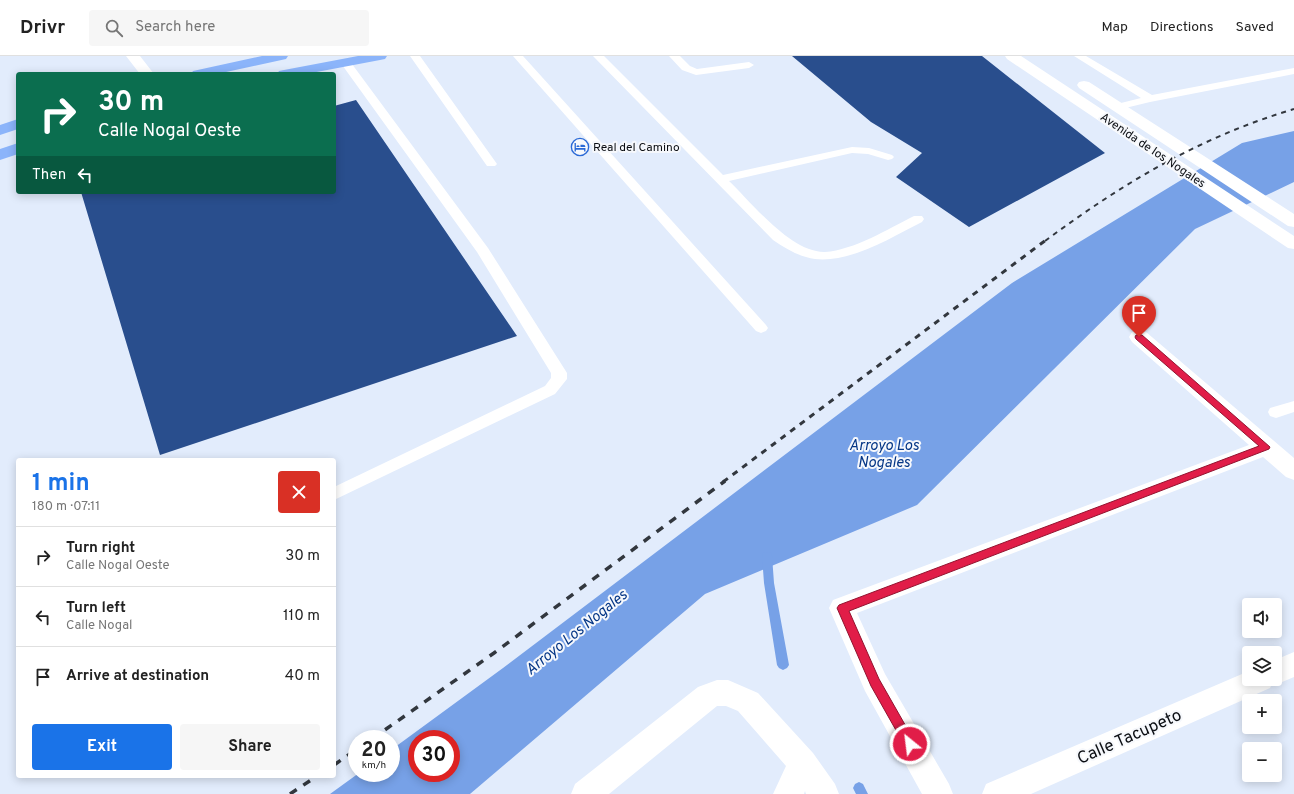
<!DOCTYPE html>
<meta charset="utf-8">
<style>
:root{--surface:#fff;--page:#f6f6f6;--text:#222;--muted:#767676;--line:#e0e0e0;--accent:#1a73e8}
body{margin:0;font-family:Overpass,sans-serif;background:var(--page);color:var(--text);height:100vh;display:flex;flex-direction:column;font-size:15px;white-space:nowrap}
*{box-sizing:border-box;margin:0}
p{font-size:13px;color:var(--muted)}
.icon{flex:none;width:22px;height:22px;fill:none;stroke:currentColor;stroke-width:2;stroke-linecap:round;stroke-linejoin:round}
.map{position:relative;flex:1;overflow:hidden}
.panel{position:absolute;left:16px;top:402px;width:320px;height:320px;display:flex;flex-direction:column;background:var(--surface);border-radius:4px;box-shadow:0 2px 10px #0003}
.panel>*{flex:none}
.guide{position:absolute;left:16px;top:16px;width:320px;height:122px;border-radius:4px;box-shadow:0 2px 10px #0003;background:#0b6e4f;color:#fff;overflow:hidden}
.buttons{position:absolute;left:1242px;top:542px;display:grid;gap:8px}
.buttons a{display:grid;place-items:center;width:40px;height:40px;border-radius:4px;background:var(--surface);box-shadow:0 2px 10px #0003;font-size:20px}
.speed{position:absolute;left:348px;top:674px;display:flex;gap:8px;font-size:20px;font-weight:700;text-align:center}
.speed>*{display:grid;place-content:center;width:52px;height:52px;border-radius:50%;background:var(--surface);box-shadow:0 2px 10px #0003;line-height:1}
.speed small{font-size:10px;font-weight:400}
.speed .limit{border:6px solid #d22;background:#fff;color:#111}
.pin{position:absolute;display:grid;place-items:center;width:34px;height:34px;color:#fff;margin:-41px -17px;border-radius:50% 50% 50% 0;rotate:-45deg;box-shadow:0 0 4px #0007}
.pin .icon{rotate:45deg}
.me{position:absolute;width:44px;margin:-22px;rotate:331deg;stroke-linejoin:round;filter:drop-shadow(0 0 3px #0008)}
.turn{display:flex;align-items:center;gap:14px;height:84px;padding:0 16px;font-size:18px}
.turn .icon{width:52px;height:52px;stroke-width:2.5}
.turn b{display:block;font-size:28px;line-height:34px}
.then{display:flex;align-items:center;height:38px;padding:0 16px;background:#0003;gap:8px;font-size:15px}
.round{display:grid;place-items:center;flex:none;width:42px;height:42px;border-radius:4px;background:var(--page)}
.headline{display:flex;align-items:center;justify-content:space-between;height:68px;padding:0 16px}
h1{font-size:24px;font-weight:700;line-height:30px;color:var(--accent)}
.action{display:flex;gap:8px;margin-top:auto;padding:8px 16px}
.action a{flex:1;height:46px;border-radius:4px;background:var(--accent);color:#fff;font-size:16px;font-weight:700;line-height:46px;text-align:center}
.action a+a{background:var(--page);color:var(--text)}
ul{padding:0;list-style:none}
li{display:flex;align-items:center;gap:12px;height:60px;padding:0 16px;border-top:1px solid var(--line)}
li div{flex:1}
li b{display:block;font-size:15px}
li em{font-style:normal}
header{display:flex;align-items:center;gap:24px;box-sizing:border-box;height:56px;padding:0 20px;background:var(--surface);border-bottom:1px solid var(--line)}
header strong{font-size:19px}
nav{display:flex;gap:22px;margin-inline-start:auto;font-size:14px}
.search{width:280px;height:36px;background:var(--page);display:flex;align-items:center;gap:10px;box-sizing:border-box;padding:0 14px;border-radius:4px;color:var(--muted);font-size:15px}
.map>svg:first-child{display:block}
</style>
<header>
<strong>Drivr</strong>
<div class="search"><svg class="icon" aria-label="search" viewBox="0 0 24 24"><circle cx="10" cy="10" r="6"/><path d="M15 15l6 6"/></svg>Search here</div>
<nav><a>Map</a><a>Directions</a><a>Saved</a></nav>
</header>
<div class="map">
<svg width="1294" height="738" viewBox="0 0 1294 738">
<rect width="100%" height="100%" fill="#e2ecfc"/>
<path fill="#77a1e7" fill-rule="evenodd" d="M1294 75V126L1195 173 917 449 705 538 470 738H330L359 717H391V694L503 612 1012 227 1242 87ZM417 683H451V717H417Z"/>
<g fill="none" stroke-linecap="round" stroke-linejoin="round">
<path fill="#77a1e7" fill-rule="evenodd" d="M767 496 771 497 772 500 774 527 789 609 787 612 783 614 779 612 777 609 764 527 762 500 763 497Z
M859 726 863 728 868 738H856L853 732 855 728Z"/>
</g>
<path fill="#294e8d" d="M792 0H982L1105 97 969 171 896 121 922 97 871 66Z
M356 44 517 280 160 399 81 136H334V50Z"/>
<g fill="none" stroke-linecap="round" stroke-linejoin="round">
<path fill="#fff" fill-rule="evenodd" d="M410 0H420L497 108 495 110H487Z
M513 0H523L766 269 768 272 766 275 761 277 756 275Z
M593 0H604L723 119 852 91 869 92 892 99 894 101 892 103 888 104 868 98 852 97 729 125C752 147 791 197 825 196 854 194 888 173 914 160H922L924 163 922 166C892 181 851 207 815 203 800 201 786 193 773 184Z
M669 0H680L690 10 697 13 749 6 754 9 749 12 696 19 682 14Z
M1074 0H1086L1152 39 1294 12V18L1150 46 1117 54 1112 51 1113 49 1141 42Z
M345 3 349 4 488 192 567 317V323L555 338 334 444V431L545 330 551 322V317L477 196 340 6Z
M1294 345V356L1276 362 1270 360 1268 356 1270 352Z"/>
<path fill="#fff" fill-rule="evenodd" d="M126 0H140L154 18H140Z
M1139 275 1146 276 1294 402V424L1286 421 1263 401 857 557 885 618 949 728 953 738H922L865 635 829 552 833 544 1249 389 1132 286 1129 281 1132 276Z
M1294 596V621L1275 629 1272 628 1270 632 1031 738H982L986 728 1249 615V623H1275V604Z
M717 624H728L758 637 813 697 835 728 839 738H806L805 735 804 738H773L786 710 738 655 726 650H717L609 738H571L575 728 698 631Z"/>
<path fill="#fff" fill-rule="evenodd" d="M1005 0H1021L1294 180V193L1288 192 1007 3Z
M1084 25 1089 26 1294 158V171L1288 170 1079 32 1077 29 1079 26Z"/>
<path fill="#8bb4fa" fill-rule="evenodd" d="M262 0H288L286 3 217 18H191L193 15Z
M358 0H387L385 3 380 4 306 18H277L279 15 284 14Z
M18 63V73L0 79V69Z
M18 87V98L0 104V93Z"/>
<path stroke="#32373e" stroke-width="2" stroke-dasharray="5 5" stroke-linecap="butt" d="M1045 185C1123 127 1200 81 1294 53"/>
<path stroke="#32373e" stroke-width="3" stroke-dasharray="6 6" stroke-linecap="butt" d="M723 426 1046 184"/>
<path stroke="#32373e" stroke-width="3.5" stroke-dasharray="8 8" stroke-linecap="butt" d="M372 683 494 597 725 425
M334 709 357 693
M290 738 317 720"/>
</g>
<path fill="#e11d48" stroke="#92132f" d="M1136 279H1142L1270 391 1269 393 849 555 879 623 916 688 914 692 910 694 906 692 871 630 837 552 839 549 1259 390 1136 283 1135 281Z"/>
<defs>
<symbol id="hotel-ring" viewBox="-11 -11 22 22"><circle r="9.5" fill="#f6f8fc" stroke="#2a69d6" stroke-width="1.5"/><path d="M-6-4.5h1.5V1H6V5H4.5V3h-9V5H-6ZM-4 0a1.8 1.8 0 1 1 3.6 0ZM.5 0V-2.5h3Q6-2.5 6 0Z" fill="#2a69d6"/></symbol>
</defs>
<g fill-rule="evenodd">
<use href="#hotel-ring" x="570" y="81" width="20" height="20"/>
</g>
<g text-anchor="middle" stroke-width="4" stroke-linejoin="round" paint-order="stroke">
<g font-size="12" fill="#0b0e13" stroke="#f6f8fc" text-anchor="start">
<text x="593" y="95">Real del Camino</text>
</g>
<g font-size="12" fill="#0b0e13" stroke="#f6f8fc">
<text transform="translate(1153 94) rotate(34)" y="4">Avenida de los Nogales</text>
</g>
<g font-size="15" font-style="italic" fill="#053686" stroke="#f6f8fc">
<text x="884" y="394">Arroyo Los<tspan x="884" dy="17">Nogales</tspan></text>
<text transform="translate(576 576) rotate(-39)" y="5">Arroyo Los Nogales</text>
</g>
<g font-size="17" fill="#0b0e13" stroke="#f6f8fc">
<text transform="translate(1129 680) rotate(-24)" y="6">Calle Tacupeto</text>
</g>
</g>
</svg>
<div class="buttons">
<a><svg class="icon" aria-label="sound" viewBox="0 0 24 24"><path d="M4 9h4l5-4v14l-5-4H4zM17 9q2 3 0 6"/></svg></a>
<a><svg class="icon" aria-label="layers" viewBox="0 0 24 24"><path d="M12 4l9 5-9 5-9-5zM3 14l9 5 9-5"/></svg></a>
<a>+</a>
<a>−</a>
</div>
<div class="speed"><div>20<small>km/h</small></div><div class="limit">30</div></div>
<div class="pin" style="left:1139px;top:281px;background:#d93025"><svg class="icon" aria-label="arrive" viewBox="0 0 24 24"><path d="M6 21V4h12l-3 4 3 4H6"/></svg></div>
<svg class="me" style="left:910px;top:688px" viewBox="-20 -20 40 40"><circle r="17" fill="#e11d48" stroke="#fff" stroke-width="3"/><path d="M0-11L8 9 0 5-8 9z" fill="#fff"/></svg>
<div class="guide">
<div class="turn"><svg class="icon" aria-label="right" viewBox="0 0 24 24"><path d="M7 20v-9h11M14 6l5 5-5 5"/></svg><div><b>30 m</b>Calle Nogal Oeste</div></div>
<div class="then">Then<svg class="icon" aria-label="left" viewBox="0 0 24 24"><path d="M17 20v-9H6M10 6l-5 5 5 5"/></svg></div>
</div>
<section class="panel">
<div class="headline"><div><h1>1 min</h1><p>180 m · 07:11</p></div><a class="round" style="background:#d93025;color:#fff"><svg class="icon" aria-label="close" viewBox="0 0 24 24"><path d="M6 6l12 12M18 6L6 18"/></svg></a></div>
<ul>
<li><svg class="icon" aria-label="right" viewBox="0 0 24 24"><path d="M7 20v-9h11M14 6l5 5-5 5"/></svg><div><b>Turn right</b><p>Calle Nogal Oeste</p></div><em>30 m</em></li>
<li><svg class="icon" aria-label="left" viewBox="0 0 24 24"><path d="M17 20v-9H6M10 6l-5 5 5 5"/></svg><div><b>Turn left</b><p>Calle Nogal</p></div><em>110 m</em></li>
<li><svg class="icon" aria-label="arrive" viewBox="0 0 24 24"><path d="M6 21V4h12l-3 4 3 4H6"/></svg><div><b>Arrive at destination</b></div><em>40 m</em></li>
</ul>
<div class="action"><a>Exit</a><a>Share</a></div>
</section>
</div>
